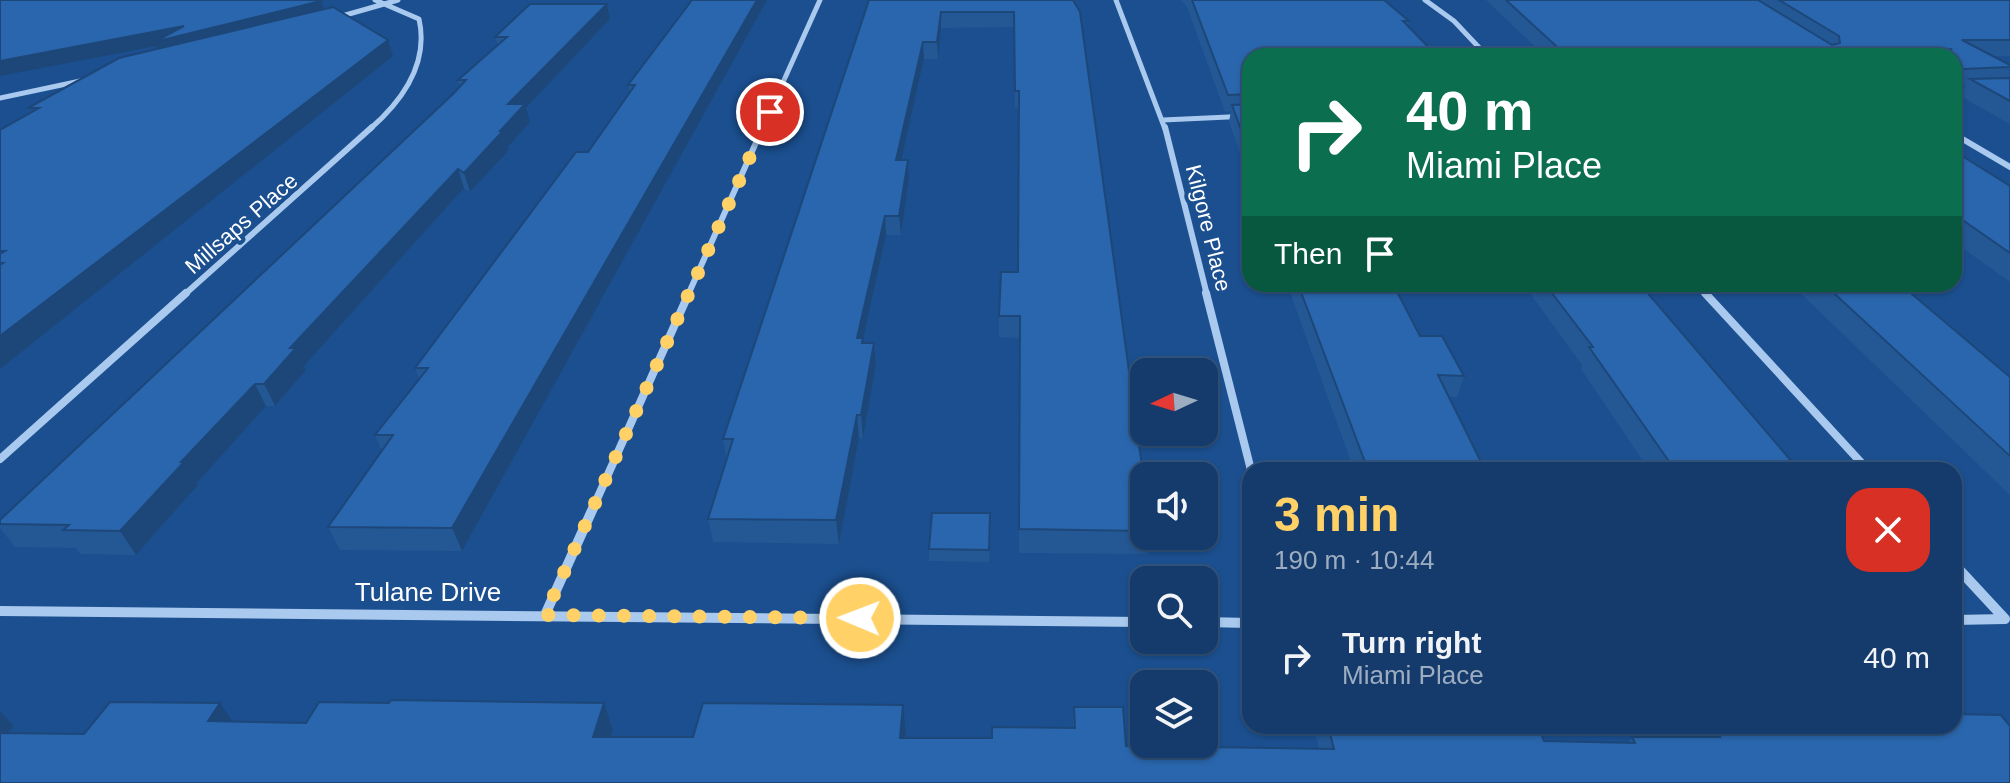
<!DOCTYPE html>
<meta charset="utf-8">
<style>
:root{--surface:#143b6b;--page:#214673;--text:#f1f3f6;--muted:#9dadc1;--line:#33557e;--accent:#ffd166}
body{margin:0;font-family:Helvetica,sans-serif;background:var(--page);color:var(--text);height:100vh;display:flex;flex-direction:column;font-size:30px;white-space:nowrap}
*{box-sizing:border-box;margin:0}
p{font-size:26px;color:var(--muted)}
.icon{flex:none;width:44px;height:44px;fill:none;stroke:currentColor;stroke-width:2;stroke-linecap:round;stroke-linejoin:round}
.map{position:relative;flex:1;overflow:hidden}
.drawer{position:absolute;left:1242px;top:462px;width:720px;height:272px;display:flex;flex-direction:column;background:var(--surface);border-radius:24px;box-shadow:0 2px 6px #0004,0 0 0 2px var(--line)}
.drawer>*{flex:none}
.top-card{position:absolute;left:1242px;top:48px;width:720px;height:244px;border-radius:24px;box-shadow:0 2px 6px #0004,0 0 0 2px var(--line);background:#0b6e4f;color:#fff;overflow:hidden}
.needle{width:52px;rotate:266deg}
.fabs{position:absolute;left:1130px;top:358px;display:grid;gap:16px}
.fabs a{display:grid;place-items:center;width:88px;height:88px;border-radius:16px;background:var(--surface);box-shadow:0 2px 6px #0004,0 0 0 2px var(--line);font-size:40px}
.pin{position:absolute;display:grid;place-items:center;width:68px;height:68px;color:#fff;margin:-34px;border:4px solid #fff;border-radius:50%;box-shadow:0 2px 8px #0007}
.me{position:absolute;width:88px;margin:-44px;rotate:271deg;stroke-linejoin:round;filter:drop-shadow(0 0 6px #0008)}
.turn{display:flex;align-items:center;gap:28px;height:168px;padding:0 32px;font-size:36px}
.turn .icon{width:104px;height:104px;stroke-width:2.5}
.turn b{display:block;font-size:56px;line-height:68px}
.then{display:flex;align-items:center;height:76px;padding:0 32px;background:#0003;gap:16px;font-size:30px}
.round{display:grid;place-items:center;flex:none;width:84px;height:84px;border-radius:24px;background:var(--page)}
.headline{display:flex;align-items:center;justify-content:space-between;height:136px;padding:0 32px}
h1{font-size:48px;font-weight:700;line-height:60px;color:var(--accent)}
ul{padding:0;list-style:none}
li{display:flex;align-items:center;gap:24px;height:120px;padding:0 32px}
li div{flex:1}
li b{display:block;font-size:30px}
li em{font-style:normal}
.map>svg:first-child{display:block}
</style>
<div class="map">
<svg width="2010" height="783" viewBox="0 0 2010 783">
<rect width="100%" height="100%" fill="#1b4f8f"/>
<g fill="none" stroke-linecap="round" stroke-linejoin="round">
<path stroke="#a9c9ee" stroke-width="5" d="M1116 0 1165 129
M1425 0 1454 21 1487 56
M335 18 398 0
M1954 91 1973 90
M0 98 85 80
M1163 120 1250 116
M370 129C402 101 429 63 419 19L375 0
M762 129 820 0"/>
<path stroke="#a9c9ee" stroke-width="6" d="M1165 127 1207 295
M1954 134 2010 167
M1697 284 1707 295
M184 295 372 127
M688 295 763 127"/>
<path stroke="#a9c9ee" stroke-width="8" d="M1206 293 1251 470
M1705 293 1868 470
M0 459 186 293
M593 508 689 293"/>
<path stroke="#a9c9ee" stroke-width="10" d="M1954 564 2005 619
M0 611 1144 622
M545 615 594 506
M1954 620 2005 619
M1204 622 1250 623"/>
</g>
<path fill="#245895" d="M692 0 679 158 462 551 340 550 328 527 382 451 375 435 419 379 415 368 588 152 630 92 628 85Z
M869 0H1073L1144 481V536H1150L1148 554 1019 553V338L999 337V316L1018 272 1019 108H1015L1014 27 941 28 938 59H924L901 160H908L909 179 901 235H886L863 340 864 343H874L876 364 863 438H859L839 544 713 542 708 519 727 459 723 439Z
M1181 0H1384L1409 21 1408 27 1250 56V180L1229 122 1231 111 1225 112 1187 7Z
M1486 0H2010V56H1993L2010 65 2009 78H2010V124L1960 96 1966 85 1954 86V56H1545Z
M607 4 610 19 526 108 530 122 508 147 509 150 470 192 464 188 304 366 306 370 275 406H266L197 483 198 485 136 555 80 554 76 548 15 547 0 528V520L460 87 458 80 498 45 495 37Z
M1954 151 2010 186V282L1954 242Z
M1287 284H1393L1420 336 1464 376 1457 397H1449L1484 468 1494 470H1354Z
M1523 284H1640L1799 470H1649L1581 369 1582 365Z
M1791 284H1900L2010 377V495Z
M991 526 989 562 929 561V549Z
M389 703H604L613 730 611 737H693L903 705 906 731 905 738H992L1073 728 1074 707 1126 746 1319 749 1316 736 1319 726H1538L1544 741 1628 743 1632 737H1688L1695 726H1954L2010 783H0V711L14 726 8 733 84 734 233 722 306 723Z"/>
<path fill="#1d4779" d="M757 0H767L462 551 452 528Z
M321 1 326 14 160 56 156 46 0 76V61Z
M607 4 610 19 526 108 530 122 508 147 509 150 470 192 464 173 508 104Z
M941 12V28L938 59 937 42Z
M388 40 393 56 0 369V336Z
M923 42 924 59 897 179 896 160Z
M1963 69 1954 85V80L1958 73Z
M908 160 909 179 901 235 899 216Z
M458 169 464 188 304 366 306 370 275 406 264 384 290 348Z
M885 216 886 235 863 340 865 360 857 338Z
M874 343 876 364 863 438 861 415Z
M255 384 266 406 197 483 198 485 136 555 120 531 181 462Z
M857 415 859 438 839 544 836 520Z
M220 703 238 729 208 721Z
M604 703 613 730 603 763 593 737Z
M903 705 906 731 902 764 900 738Z
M0 711 14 726 0 742Z"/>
<path fill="#2a66ad" stroke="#1d4779" stroke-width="2" d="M0 0H319L321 1 154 42 184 26 0 61Z
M692 0H757L452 528 328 527 393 435H375L428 368H415L576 152H588L635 85H628Z
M869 0H1073L1080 12 1144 481V531L1019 529 1020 316H999L1001 272H1018L1019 91H1015L1014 12H941L937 42H923L896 160H908L899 216H885L857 338H863L862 343H874L861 415H857L836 520 708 519 733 439H723Z
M1192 0H1384L1409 21H1403L1437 56H1250V94L1228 95Z
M1506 0H1758L1832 45 1840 43 1839 36 1779 0H2010V40H1962L2010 65V67L1963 69 1958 73 1954 71V56H1947L1951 49 1802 54 1805 56H1567Z
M530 4H607L508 104H525L500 131H503L464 173 458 169 290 348H296L264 384H255L181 462H184L120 531 63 530 69 525 0 524V520L453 94 466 80H458L507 37H495Z
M333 7 388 40 0 336V265L3 263H0V254L5 251H0V130L39 108H28L119 58Z
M2010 78V101L1970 79Z
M1250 104V154L1232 105Z
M1954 151 2010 186V253L1954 214Z
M1298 284H1393L1420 336H1442L1464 376 1438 375 1484 468 1494 469V470H1368Z
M1545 284H1640L1799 470H1675L1589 347H1593Z
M1824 284H1900L2010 377V456Z
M932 513H990L989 550 929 549Z
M391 700 604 703 593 737H693L703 703 903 705 900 738H992V727L1075 728 1074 707H1123L1126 746 1334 749 1328 726H1538L1544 741 1635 743 1632 737H1720L1713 726H1954V714L2001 715 2010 726V783H0V733L84 734 110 702 220 703 208 721 306 723 319 702 389 703Z"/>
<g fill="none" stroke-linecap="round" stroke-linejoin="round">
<path stroke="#ffd166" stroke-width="14" stroke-dasharray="0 25.2" d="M770 112 545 615 860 618"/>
</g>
<g text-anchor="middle" stroke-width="8" stroke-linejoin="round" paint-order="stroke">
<g font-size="22" fill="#fff" stroke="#1b4f8f">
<text transform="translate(241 223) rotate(-41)" y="8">Millsaps Place</text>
<text transform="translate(1209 228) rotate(76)" y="8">Kilgore Place</text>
</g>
<g font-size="26" fill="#fff" stroke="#1b4f8f">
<text x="428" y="601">Tulane Drive</text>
</g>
</g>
</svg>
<div class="fabs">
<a><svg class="needle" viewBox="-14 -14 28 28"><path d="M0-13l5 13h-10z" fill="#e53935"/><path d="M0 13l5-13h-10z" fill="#9dadc1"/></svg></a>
<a><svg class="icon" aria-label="sound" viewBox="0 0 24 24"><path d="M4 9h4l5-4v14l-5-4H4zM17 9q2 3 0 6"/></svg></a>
<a><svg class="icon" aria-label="search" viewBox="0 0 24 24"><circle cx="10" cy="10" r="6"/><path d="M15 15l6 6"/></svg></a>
<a><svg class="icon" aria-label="layers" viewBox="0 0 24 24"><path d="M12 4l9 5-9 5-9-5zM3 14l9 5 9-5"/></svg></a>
</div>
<div class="pin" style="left:770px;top:112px;background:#d93025"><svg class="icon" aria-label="arrive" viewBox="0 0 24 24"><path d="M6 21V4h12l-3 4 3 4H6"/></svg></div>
<svg class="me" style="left:860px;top:618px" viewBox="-20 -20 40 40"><circle r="17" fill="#ffd166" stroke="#fff" stroke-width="3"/><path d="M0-11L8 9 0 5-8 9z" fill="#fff"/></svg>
<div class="top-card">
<div class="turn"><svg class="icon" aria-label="right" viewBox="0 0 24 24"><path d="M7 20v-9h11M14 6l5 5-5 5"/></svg><div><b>40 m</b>Miami Place</div></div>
<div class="then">Then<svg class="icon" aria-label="arrive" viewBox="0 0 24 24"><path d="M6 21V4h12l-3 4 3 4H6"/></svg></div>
</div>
<section class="drawer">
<div class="headline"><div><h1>3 min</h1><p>190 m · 10:44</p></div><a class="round" style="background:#d93025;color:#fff"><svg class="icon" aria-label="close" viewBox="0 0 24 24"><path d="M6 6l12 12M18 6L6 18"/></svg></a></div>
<ul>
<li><svg class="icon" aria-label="right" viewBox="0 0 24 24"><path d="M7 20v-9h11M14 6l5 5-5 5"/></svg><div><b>Turn right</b><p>Miami Place</p></div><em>40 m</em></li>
</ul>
</section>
</div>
